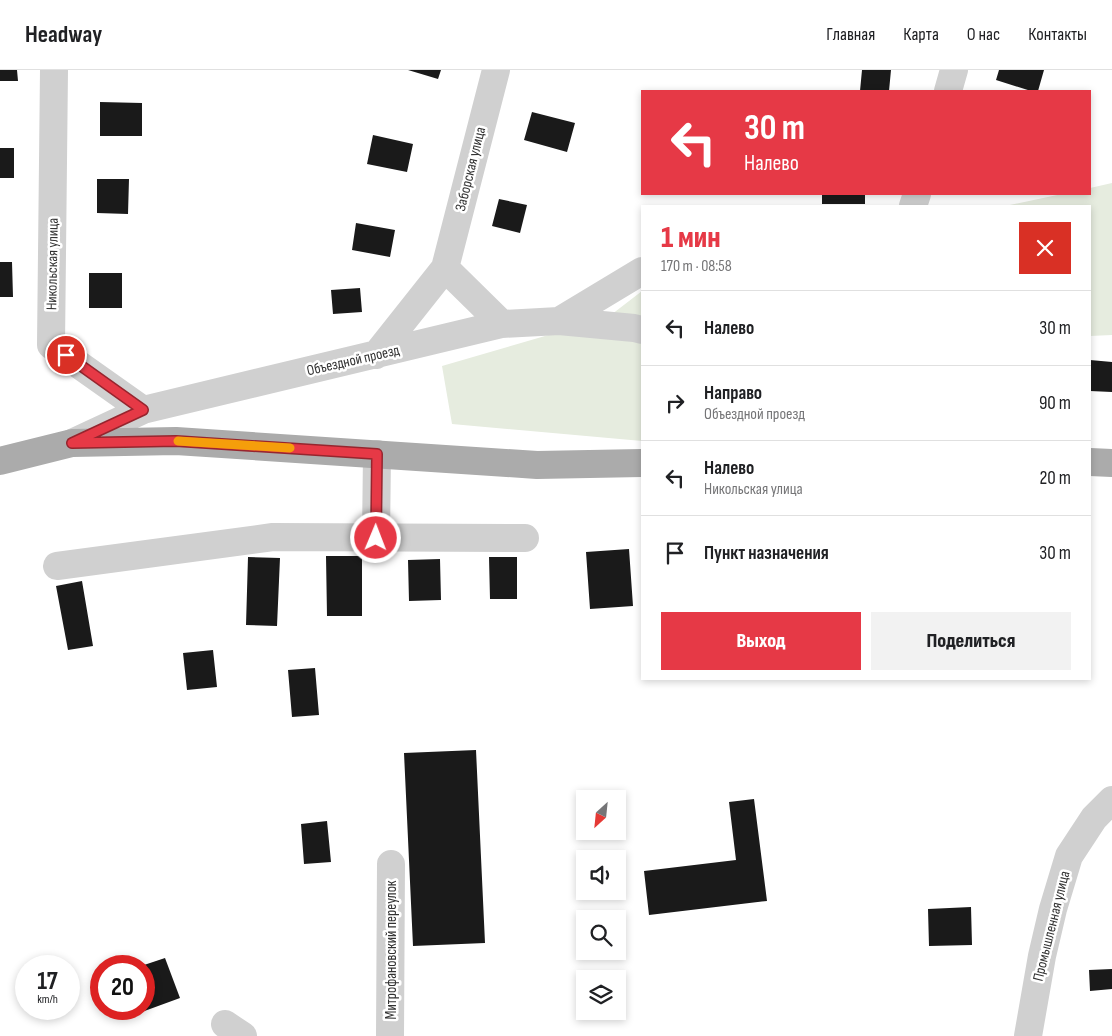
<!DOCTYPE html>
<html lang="ru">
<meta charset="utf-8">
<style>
:root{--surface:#fff;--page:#f2f2f2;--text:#202124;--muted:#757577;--line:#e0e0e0;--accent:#e63946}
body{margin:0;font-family:"Sofia Sans Condensed",sans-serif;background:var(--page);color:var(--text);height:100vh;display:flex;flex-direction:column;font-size:19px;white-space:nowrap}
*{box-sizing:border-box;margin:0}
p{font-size:16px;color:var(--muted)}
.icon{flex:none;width:28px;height:28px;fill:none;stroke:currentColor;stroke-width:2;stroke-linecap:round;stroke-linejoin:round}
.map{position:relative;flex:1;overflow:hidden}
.details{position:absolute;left:641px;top:135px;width:450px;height:475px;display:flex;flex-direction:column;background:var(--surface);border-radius:0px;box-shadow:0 2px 8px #0003}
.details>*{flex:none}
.top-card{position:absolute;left:641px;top:20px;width:450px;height:105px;border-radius:0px;box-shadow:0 2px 8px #0003;background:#e63946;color:#fff;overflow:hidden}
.needle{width:32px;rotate:207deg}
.tools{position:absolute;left:576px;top:720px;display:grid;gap:10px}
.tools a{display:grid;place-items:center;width:50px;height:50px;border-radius:0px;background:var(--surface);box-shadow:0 2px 8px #0003;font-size:25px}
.speed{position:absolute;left:15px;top:885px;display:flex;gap:10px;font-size:25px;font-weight:700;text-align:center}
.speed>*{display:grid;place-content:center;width:65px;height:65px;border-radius:50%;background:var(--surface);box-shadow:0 2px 8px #0003;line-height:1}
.speed small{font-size:12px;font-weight:400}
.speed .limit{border:8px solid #d22;background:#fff;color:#111}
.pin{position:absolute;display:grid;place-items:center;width:42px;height:42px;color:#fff;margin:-21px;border:2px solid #fff;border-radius:50%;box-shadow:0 1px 5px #0007}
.me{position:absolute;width:55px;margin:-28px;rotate:1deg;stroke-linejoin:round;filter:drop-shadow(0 0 4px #0008)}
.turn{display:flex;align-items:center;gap:18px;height:105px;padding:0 20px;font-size:22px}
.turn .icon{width:65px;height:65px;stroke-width:2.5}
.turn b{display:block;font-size:35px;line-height:42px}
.round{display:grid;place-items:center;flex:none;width:52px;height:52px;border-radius:0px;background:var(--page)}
.summary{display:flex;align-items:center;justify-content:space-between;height:85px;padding:0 20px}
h1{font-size:30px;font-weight:800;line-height:38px;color:var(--accent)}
.action{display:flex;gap:10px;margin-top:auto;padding:10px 20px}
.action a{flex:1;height:58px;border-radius:0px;background:var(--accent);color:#fff;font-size:20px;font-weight:800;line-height:58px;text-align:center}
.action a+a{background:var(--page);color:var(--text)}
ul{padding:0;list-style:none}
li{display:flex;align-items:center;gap:15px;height:75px;padding:0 20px;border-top:1px solid var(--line)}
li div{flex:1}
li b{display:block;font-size:19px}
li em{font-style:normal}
header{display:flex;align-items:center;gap:30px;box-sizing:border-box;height:70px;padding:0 25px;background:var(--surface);border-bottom:1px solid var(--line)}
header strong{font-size:24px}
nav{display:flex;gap:28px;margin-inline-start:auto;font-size:18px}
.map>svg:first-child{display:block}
</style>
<header>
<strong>Headway</strong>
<nav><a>Главная</a><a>Карта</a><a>О нас</a><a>Контакты</a></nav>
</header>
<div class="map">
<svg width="1112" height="966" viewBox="0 0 1112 966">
<rect width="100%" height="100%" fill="#fff"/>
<path fill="#e6ecdf" d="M1112 113V265L1090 266V136H1005L1062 124H1090V118Z
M642 221V371L452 354 442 296 607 248Z"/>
<path fill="#1a1a1a" d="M0 0H17L18 11H0Z
M408 0H441L438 9Z
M862 0H891L889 21H860Z
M999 0H1044L1038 21H1031L996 10Z
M100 32 142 33V66H100Z
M532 42 575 53 567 82 524 70Z
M373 65 413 74 407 102 367 94Z
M0 78H14V108H0Z
M97 109H129L128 144 97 143Z
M822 124H865V134H822Z
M499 129 527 135 520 163 492 156Z
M356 153 395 160 390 187 352 180Z
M0 192H12L13 227H0Z
M89 203H122V238H89Z
M360 218 362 242 333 244 331 220Z
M1090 290 1112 292V322L1090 321Z
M629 479 633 536 590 539 586 482Z
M326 486H362V546H327Z
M248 487 280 488 277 556 246 555Z
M489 487H517V529H490Z
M440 489 441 530 409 531 408 490Z
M82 511 93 576 68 580 56 516Z
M213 580 217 617 187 620 183 583Z
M315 598 319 645 292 647 288 600Z
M476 680 485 873 413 876 404 683Z
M754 729 767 831 649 845 644 801 736 790 729 732Z
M327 751 331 792 304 794 301 754Z
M971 837 972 875 929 876 928 839Z
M165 888 180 928 139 943 137 939H144V895Z
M1112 899V919L1090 921 1089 900Z"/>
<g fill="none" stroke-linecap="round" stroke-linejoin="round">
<path stroke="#d0d0d0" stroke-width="28" d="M54 0 51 275 143 340
M948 21 954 0
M913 136 917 124
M445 198 502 254
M559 251 642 201
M376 285 445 198 496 0
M72 373 143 340 502 254 559 251 634 258 642 260
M376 467 377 384
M57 496 273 467 525 468
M225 954 243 966
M390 966 391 794
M1028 966 1042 886 1053 839 1069 786 1094 748 1112 730"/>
<path stroke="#ababab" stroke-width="28" d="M0 391 72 373 176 371 537 395 642 393
M1090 392 1112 393"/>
</g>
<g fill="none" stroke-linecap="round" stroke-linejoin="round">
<defs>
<path id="route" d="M66 285 143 340 72 373 176 371 377 384 376 468"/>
</defs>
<use href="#route" stroke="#96252e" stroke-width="12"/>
<use href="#route" stroke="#e63946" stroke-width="9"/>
<path stroke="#f59e0b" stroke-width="9" d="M178 371 290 378"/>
</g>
<g text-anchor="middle" stroke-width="5" stroke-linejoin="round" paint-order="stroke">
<g font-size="15" fill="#333" stroke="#fff">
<text transform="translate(470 99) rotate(-76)" y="5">Заборская улица</text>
<text transform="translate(52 194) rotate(-89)" y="5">Никольская улица</text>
<text transform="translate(353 290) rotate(-13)" y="5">Объездной проезд</text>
<text transform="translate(1051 856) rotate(-76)" y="5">Промышленная улица</text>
<text transform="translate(391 880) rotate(-90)" y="5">Митрофановский переулок</text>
</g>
</g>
</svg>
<div class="tools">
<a><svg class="needle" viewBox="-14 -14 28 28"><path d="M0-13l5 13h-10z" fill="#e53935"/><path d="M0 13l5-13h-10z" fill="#757577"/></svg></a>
<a><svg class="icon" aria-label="sound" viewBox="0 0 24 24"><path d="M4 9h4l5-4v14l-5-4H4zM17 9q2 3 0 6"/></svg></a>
<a><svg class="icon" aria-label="search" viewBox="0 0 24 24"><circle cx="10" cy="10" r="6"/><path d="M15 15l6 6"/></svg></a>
<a><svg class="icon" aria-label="layers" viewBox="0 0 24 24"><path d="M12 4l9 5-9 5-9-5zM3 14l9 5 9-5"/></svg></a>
</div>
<div class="speed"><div>17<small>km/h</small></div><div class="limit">20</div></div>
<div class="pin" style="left:66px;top:285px;background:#d93025"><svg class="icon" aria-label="arrive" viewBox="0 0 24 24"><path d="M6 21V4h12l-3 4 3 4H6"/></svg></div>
<svg class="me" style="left:376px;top:468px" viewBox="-20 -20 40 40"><circle r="17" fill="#e63946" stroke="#fff" stroke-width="3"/><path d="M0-11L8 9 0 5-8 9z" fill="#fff"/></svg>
<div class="top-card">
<div class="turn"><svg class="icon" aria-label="left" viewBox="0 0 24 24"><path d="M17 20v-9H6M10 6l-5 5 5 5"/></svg><div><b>30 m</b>Налево</div></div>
</div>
<section class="details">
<div class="summary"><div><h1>1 мин</h1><p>170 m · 08:58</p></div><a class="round" style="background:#d93025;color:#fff"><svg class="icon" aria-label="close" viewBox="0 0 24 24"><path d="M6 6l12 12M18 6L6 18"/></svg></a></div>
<ul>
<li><svg class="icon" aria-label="left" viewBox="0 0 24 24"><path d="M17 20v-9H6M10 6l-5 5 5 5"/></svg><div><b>Налево</b></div><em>30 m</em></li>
<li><svg class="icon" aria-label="right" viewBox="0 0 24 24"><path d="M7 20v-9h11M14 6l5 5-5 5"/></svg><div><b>Направо</b><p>Объездной проезд</p></div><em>90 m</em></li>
<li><svg class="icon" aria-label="left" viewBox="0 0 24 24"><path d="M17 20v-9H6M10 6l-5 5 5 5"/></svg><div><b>Налево</b><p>Никольская улица</p></div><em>20 m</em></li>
<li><svg class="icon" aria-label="arrive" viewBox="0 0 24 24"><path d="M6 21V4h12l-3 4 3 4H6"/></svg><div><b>Пункт назначения</b></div><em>30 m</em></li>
</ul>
<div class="action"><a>Выход</a><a>Поделиться</a></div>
</section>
</div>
